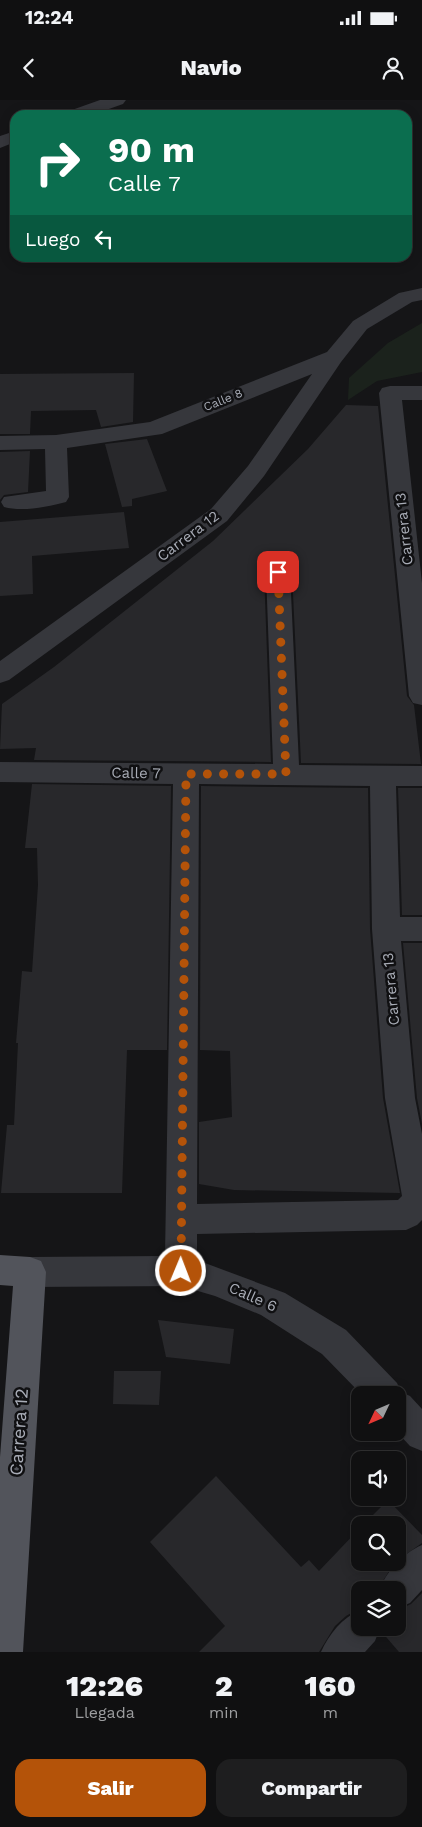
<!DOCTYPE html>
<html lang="es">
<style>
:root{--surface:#101011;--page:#1e1e1f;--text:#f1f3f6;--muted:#9c9d9f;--line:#303031;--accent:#b45309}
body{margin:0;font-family:"Work Sans",sans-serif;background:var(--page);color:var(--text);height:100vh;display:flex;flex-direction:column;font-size:19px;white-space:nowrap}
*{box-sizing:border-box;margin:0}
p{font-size:16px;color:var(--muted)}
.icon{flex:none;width:28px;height:28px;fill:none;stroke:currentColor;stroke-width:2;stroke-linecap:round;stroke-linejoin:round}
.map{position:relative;height:1552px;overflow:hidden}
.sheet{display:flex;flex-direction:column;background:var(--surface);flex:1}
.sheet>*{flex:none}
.banner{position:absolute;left:10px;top:10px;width:402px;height:152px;border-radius:15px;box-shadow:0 2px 12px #0003,0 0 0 1px var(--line);background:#0b6e4f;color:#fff;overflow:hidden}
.needle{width:32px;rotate:226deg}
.fabs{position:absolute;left:351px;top:1286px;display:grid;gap:10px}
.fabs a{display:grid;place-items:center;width:55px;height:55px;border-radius:10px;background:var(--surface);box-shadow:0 2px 12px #0003,0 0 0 1px var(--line);font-size:25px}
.pin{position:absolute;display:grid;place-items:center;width:42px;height:42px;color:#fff;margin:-21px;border-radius:10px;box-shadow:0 2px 8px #0006}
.me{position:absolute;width:55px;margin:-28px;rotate:1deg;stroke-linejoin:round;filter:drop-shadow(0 0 4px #0008)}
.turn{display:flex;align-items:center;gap:18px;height:105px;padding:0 15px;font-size:22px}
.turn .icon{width:65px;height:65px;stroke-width:2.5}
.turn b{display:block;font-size:35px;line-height:42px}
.then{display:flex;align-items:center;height:48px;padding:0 15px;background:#0003;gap:10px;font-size:19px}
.eta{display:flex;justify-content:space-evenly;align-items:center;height:85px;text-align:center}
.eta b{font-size:30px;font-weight:800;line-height:35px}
.action{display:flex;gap:10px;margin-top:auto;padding:10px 15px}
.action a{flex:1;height:58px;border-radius:15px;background:var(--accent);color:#fff;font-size:20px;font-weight:800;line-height:58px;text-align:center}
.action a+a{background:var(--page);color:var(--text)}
.status{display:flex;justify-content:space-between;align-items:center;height:35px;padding:0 25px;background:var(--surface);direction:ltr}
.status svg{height:14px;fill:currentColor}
header{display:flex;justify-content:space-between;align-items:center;height:65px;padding:0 15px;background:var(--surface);font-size:22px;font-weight:800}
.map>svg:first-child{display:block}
</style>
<div class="status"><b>12:24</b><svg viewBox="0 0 49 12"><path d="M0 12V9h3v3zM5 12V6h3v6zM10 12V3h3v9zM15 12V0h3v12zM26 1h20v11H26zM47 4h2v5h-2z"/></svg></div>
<header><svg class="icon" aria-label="back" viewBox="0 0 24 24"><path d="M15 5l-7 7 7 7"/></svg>Navio<svg class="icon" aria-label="person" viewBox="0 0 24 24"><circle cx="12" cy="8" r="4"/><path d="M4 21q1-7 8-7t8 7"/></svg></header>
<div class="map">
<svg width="422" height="1552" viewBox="0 0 422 1552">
<rect width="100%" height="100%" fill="#151517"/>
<path fill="#1b221c" d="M422 223V272L377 281 348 300 349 278 388 243Z"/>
<path fill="#28282b" d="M134 273 133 322 101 327 96 310 31 311 30 334H0V274Z
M346 305 378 306 407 596 414 605 421 664 301 663 292 472 288 465 278 462 270 464 264 472 271 662 34 660 36 648 0 649 2 604 54 567 213 441 308 349Z
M147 339 167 391 132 399V406L122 407 105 344Z
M30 351 28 392 4 395 0 400V352Z
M124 412 129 448 32 456 33 494 0 496V422Z
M32 684 171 686 167 950H127L122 1093H1L7 1025H14L18 943H16L22 871 32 872 38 785 37 748H25Z
M201 686 368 688 370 829 383 998 400 1093 234 1090 199 1084V1022L232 1017 230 951 200 950Z
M398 688H422V815H402Z
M403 843H422V1024L417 998Z
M158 1220 234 1229 230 1264 166 1257Z
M114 1271H161L159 1305 113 1304Z
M216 1376 301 1467 309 1460 319 1471 360 1428V1462H395L377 1490H360V1508L346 1516 335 1526 319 1552H199L225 1526 150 1442Z
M388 1400 422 1435V1443L398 1460V1425H363Z
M422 1493V1552H399L381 1531 382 1528H398V1510L411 1504Z"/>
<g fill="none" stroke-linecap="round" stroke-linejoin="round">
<path fill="#36373c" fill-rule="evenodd" d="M100 0H126L123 4 92 15H66L69 11Z
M15 31V42L0 48V36Z
M422 188V200L412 202 367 229 341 262 264 376 227 421 9 580 0 583V561L211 409 248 366 312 274 162 334 67 348 69 397 66 402C48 407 22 412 4 407L1 402 4 397 46 391 45 349 0 350V336L56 335 150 322 327 252 353 221 399 193Z
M390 286H422V300H402L422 483V605L413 603 409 596 379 293 382 288Z
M278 464 286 466 290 472 299 665 422 666V686H396L400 817H422V841H401L415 998 422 1034V1120L417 1125 406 1130 197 1134V1160L285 1193 346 1230 397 1283 401 1292 410 1296 422 1309V1351L410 1346 397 1332 398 1295H362L322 1254 261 1215 215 1196 181 1186 30 1187 19 1183 14 1172 19 1161 30 1157 165 1156 173 684 0 682V662L273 664 266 472 270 466ZM199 684 370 686 372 829 385 998 402 1096 398 1100 197 1104Z
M422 1445V1490L410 1503 398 1508V1490H379C387 1471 403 1453 422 1445Z
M360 1510V1528H380L375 1541 365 1552H321C329 1534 342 1518 360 1510Z"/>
<path fill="#52545b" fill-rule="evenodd" d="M0 1155 30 1157 41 1161 46 1172 23 1552H0V1357L13 1186 0 1185Z"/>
</g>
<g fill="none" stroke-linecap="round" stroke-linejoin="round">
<path stroke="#b45309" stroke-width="9" stroke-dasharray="0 16.2" d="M181 1171 186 674H286L278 472"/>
</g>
<g text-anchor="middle" stroke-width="5" stroke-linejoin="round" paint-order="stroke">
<g font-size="12" fill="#a8acb6" stroke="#101012">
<text transform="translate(223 300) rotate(-22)" y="4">Calle 8</text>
</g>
<g font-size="15" fill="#a8acb6" stroke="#101012">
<text transform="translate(404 429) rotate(-96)" y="5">Carrera 13</text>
<text transform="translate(188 436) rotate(-37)" y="5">Carrera 12</text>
<text transform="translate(136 673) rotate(1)" y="5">Calle 7</text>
<text transform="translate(391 889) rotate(-95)" y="5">Carrera 13</text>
<text transform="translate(253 1197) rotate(24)" y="5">Calle 6</text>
</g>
<g font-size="18" fill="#a8acb6" stroke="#101012">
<text transform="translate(19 1332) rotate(-86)" y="6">Carrera 12</text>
</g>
</g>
</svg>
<div class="fabs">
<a><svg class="needle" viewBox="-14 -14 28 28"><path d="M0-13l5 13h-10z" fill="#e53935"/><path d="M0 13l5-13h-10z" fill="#9c9d9f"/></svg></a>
<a><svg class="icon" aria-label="sound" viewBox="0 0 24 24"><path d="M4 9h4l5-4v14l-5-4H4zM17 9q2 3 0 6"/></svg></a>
<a><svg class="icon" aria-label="search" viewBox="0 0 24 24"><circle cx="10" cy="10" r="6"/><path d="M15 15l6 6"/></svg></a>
<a><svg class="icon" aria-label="layers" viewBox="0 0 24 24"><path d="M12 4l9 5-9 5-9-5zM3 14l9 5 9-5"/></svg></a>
</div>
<div class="pin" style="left:278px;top:472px;background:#d93025"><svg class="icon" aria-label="arrive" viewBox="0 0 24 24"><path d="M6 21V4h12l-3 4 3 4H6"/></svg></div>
<svg class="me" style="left:181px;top:1171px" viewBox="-20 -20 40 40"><circle r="17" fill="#b45309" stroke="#fff" stroke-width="3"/><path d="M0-11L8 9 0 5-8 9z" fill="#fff"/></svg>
<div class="banner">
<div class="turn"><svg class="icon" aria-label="right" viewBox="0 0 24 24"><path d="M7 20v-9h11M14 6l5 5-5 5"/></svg><div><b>90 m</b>Calle 7</div></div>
<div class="then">Luego<svg class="icon" aria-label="left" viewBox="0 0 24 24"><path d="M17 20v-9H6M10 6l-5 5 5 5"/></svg></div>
</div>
</div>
<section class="sheet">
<div class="eta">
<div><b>12:26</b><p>Llegada</p></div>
<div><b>2</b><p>min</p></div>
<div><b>160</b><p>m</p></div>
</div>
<div class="action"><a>Salir</a><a>Compartir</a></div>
</section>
